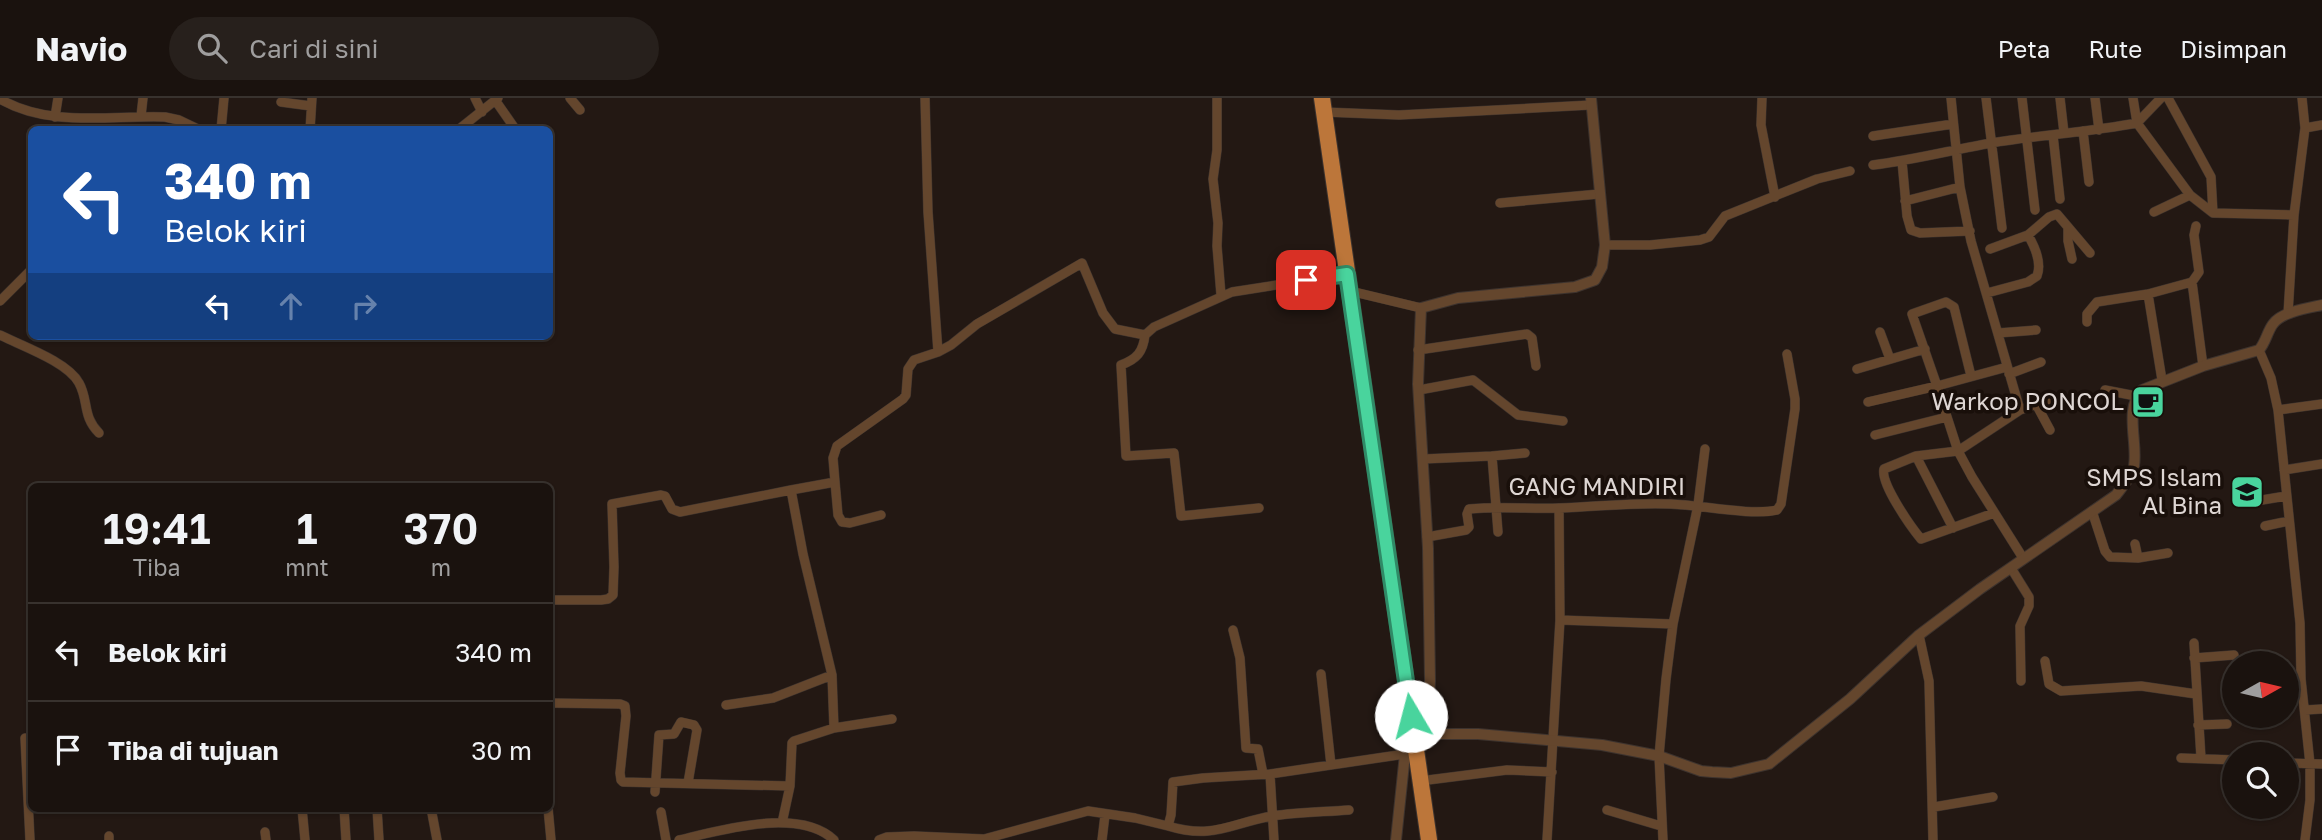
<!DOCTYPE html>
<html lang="id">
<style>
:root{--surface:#1a120e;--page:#27201c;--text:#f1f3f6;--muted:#9f9e9e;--line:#38322e}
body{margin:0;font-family:"Golos Text",sans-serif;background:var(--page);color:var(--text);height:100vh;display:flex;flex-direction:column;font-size:26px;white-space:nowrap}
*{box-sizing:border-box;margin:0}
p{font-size:23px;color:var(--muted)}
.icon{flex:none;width:38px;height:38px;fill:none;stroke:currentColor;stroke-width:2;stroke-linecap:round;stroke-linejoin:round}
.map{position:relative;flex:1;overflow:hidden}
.side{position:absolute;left:28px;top:385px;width:525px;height:329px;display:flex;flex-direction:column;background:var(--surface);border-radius:10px;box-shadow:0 2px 5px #0004,0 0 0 2px var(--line)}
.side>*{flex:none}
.top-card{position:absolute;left:28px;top:28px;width:525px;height:214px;border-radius:10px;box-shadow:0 2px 5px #0004,0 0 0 2px var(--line);background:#1a4fa0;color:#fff;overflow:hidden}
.needle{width:46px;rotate:82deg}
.controls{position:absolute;left:2222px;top:553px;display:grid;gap:14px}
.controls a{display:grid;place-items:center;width:77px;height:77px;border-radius:50%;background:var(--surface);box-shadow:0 2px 5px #0004,0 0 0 2px var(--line);font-size:35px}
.pin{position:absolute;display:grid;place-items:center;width:60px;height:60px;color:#fff;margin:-30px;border-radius:14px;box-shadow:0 4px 10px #0006}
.me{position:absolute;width:77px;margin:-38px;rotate:352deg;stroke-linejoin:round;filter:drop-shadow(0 0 5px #0008)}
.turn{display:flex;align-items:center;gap:24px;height:147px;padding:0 21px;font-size:32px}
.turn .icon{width:91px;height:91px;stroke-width:2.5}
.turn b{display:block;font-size:49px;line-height:60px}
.lanes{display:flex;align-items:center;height:66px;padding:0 21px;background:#0003;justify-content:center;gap:35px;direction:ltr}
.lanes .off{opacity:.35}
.eta{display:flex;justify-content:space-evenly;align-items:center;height:119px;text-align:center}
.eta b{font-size:42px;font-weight:600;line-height:49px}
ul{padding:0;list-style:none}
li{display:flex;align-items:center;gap:21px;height:98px;padding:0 21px;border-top:2px solid var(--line)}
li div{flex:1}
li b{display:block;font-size:26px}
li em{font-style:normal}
header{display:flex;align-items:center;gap:42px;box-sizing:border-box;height:98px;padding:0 35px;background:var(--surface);border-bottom:2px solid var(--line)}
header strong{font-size:33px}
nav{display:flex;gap:38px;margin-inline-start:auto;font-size:24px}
.search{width:490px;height:63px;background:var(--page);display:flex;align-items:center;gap:18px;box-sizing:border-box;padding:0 24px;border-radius:38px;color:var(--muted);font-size:26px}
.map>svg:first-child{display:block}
</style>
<header>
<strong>Navio</strong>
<div class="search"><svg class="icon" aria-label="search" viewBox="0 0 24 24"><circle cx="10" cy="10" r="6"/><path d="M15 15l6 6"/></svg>Cari di sini</div>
<nav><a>Peta</a><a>Rute</a><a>Disimpan</a></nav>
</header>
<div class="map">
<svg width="2322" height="742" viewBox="0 0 2322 742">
<rect width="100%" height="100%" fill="#231813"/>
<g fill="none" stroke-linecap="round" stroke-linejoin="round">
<defs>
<path id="minor" d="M475 0 482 14
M570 0 580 12
M925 0 928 114 938 254
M1217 0V52L1213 81 1218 125 1217 148 1221 197
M1762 0 1761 27 1775 99
M1951 0 1960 89 1971 143 2020 312
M1986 0 2002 130
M2022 0 2035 112
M2060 0 2064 35
M2095 0 2099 32
M2133 0 2137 25
M2168 0 2211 79 2213 115
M0 1C50 30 110 17 165 19L179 22 200 32
M495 2 516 32
M281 4 311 8
M1324 14 1399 17 1591 7
M141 18 143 0
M55 19 58 0
M2137 25 2161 0
M2305 30 2322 27
M221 32 224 0
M310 32 312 0
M458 32 498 0
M2083 33 2089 84
M2053 37 2060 101
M1873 38 1953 26
M1902 63 1907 118 1911 132 1920 135 1970 133
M1873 67C1913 62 1952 52 1991 45 2040 37 2089 34 2137 25L2190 97 2213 115 2294 117
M1905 103 1960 89
M1500 105 1599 96
M2154 114 2190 97
M2068 129V143L2072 161
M2028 137 2049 119 2057 116 2090 155
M1605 147H1650L1700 142 1709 139 1725 118 1817 81 1850 73
M2192 184 2199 174 2194 137 2196 128
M1350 193 1421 210
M1987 195 2028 184 2037 178C2042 165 2035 149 2028 137L1990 151
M2148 196 2162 282
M0 203 32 171
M2288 216 2294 117 2305 30 2302 0
M2087 224V216L2097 204 2148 196 2192 184 2203 268
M1880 234 1890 261
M1998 235 2036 232
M0 237C22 248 68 264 79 285 89 303 82 318 99 335
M1418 252 1527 236 1532 240 1536 268
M2259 252 2271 280 2278 312 2300 525 2301 581 2310 666V702L2305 742
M2007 269 1937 288 1958 353 2020 312 2050 301
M1857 271 1925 251
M2009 276 2041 264
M1419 292 1473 282 1518 317 1563 323
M2105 292 2136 298
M1868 304 1937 288 1912 216 1946 204 1954 209 1971 278
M2036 306 2050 332
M2278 312 2322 306
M1875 337 1947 319
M1492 358 1525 355
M1916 358 1953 430
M1423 361 1492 358 1498 434
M2284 372 2322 366
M835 384 838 417 842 424 850 425 881 417
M2250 404 2286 398
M1259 410 1181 418 1174 355 1126 358 1121 267C1137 261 1143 254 1145 237L1154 229 1232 194 1347 176
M1559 410 1560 522 1673 526
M2092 413 2105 453 2110 459 2138 460 2135 446
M1994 415 1921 441C1911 429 1880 385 1884 371L1916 358 1958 353 1972 379 2023 460
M2265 428 2289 423
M1427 439 1466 432 1469 429 1467 416 1469 411C1499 408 1529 411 1559 410 1597 409 1633 404 1671 406 1701 407 1751 418 1777 412L1781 406 1795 311V301L1787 256
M2138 460 2168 455
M2011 470 2029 499V508L2020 528 2021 583
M550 502H601L608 501 613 497 614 469 612 406 661 397 665 398 672 411 680 414 791 392
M1233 532 1240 560 1246 650 1258 651 1263 676
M1919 537 1929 583 1933 742
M2194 545 2201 660
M2194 560 2234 557
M2045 563 2049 586 2061 593 2141 588 2196 596
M1321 576 1331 667
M832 577 803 456 791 392 835 384 833 360 837 348 903 301 906 297 908 271 914 262 938 254 951 247 977 226 1082 165 1103 215 1115 231 1145 237
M550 605 620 606 625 608 626 618 620 675 621 682 623 684 790 688
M726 607 773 600 832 577 834 630
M2305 612 2322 611
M2198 627 2227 626
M25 640 30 742
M2181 660 2235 662
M2287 665 2322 666
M1270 676 1274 742
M1420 683 1507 672 1552 674
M655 694 659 637 674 636 681 624 694 627 697 632 688 685
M1934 709 1993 699
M302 710 305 742
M344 710 346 742
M377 710 379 742
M431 710 437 742
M548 710 551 742
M1607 712 1661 728
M661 714 666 742
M782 725 790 688 792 645 794 643 834 630 892 621
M1168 728C1214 742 1230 725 1273 718 1298 714 1324 714 1349 712
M265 734 266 742
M109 738V742
M679 742C721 732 799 709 834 742
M879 742 887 739 914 738 984 741 1088 713 1135 720 1168 728 1171 717 1173 684 1203 680 1270 676 1405 656
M1102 742 1105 717
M1547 742 1560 522
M1663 742 1659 658 1666 581 1673 526 1698 407 1705 351"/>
<path id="tertiary" d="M1422 636H1478L1602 647 1659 658 1701 673 1712 674 1731 675 1769 666 1850 601 1919 537 1980 491 2116 397C2123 388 2131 379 2134 368 2138 345 2124 311 2142 292L2203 268 2259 252C2266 244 2267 234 2273 226 2281 214 2308 210 2322 207
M1396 742 1405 656 1422 636 1429 605 1430 583 1428 450 1418 286 1421 210 1458 200 1575 189 1595 182 1602 169 1605 147 1591 0"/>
<path id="trunk" d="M1322 0 1429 742"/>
</defs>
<use href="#minor" stroke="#3d332e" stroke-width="10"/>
<use href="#tertiary" stroke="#3d332e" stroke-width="12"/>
<use href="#trunk" stroke="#3d332e" stroke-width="18"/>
<use href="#minor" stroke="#64462d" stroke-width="9"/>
<use href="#tertiary" stroke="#64462d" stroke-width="10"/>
<use href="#trunk" stroke="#bc763a" stroke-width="16"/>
</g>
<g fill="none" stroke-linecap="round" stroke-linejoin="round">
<defs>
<path id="route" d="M1306 182 1347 176 1411 618"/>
</defs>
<use href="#route" stroke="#2f8a66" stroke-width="18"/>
<use href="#route" stroke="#49d49d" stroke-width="12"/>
</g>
<defs>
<symbol id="cafe-square" viewBox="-11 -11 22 22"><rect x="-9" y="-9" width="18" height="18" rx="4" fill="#49d49d" stroke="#190f0a"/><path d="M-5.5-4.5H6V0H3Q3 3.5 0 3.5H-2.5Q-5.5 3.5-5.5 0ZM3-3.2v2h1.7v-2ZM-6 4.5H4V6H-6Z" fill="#111"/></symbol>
<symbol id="school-square" viewBox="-11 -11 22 22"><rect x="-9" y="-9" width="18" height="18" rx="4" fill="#49d49d" stroke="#190f0a"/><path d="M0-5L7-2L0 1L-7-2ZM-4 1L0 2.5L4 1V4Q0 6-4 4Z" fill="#111"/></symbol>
</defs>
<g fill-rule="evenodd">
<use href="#cafe-square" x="2129" y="285" width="38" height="38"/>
<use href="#school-square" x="2228" y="375" width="38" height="38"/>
</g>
<g text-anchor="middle" stroke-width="7" stroke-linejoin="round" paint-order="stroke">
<g font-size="24" fill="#ded6d3" stroke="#190f0a" text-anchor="end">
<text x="2124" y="312">Warkop PONCOL</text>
<text x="2222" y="388">SMPS Islam<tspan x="2222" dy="28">Al Bina</tspan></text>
</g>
<g font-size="24" fill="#ded6d3" stroke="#190f0a">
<text x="1597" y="397">GANG MANDIRI</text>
</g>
</g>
</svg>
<div class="controls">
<a><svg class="needle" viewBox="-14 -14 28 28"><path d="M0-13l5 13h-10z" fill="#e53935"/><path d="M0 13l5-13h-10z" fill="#9f9e9e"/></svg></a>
<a><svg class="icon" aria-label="search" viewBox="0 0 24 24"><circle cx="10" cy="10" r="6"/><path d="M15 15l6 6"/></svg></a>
</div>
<div class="pin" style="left:1306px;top:182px;background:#d93025"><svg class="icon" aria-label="arrive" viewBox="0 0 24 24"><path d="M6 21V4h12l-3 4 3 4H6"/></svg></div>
<svg class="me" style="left:1411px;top:618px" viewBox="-20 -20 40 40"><circle r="19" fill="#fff"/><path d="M0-13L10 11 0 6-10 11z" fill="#49d49d"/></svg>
<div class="top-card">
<div class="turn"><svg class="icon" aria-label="left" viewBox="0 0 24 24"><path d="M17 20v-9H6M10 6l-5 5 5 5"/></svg><div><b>340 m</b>Belok kiri</div></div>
<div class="lanes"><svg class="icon" aria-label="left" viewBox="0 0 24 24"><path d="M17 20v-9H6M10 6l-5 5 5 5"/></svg><svg class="icon off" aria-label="ahead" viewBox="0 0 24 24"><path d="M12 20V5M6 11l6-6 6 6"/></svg><svg class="icon off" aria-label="right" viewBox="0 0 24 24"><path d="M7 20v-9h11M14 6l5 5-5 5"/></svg></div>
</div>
<section class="side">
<div class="eta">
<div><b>19:41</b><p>Tiba</p></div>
<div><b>1</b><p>mnt</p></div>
<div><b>370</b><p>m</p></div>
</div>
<ul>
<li><svg class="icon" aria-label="left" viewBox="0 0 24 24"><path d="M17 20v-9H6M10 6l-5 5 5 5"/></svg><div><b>Belok kiri</b></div><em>340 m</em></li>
<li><svg class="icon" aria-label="arrive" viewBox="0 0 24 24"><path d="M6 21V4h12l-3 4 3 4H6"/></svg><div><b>Tiba di tujuan</b></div><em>30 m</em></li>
</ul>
</section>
</div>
